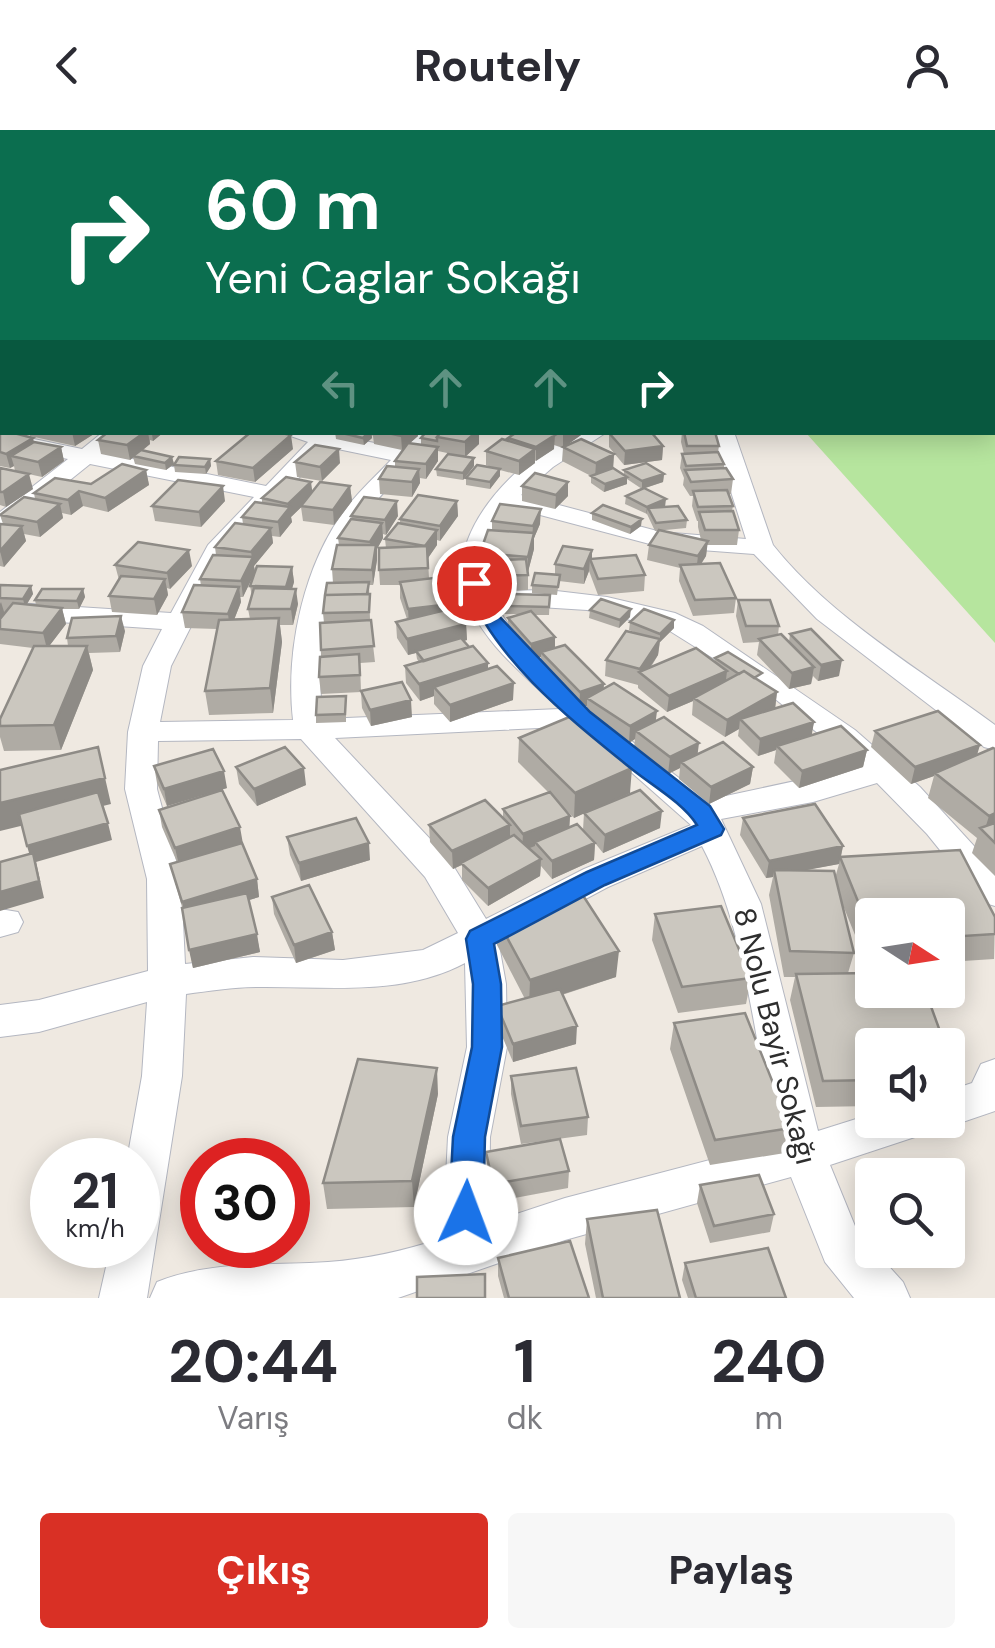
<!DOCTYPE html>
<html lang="tr">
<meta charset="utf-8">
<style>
:root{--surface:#fff;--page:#f7f7f7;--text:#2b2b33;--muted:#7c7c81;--accent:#d93025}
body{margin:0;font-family:"DM Sans",sans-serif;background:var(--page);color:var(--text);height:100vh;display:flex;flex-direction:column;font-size:38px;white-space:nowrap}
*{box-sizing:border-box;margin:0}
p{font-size:32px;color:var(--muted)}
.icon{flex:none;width:55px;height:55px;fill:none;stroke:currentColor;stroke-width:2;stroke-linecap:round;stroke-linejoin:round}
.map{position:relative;height:1168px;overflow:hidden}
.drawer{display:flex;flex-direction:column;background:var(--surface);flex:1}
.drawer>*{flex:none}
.hud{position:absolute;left:0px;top:0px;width:995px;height:305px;box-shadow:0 5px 25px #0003;background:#0b6e4f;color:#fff;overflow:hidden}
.needle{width:65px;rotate:102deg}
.buttons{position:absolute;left:855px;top:768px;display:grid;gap:20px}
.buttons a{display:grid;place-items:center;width:110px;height:110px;border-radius:10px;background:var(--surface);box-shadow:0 5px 25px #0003;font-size:50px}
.speed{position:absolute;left:30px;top:1008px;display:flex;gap:20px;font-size:50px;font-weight:700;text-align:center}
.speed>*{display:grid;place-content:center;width:130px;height:130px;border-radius:50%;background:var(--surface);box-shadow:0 5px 25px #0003;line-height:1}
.speed small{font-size:25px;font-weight:400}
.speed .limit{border:15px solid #d22;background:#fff;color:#111}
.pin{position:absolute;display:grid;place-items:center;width:85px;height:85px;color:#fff;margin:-42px;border:5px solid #fff;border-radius:50%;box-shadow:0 2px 10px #0007}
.me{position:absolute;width:110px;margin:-55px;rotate:2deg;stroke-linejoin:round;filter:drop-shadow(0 0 8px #0008)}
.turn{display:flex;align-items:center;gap:35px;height:210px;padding:0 40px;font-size:45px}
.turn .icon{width:130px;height:130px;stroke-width:2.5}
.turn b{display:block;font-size:70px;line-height:85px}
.lanes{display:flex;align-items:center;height:95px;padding:0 40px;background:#0003;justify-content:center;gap:50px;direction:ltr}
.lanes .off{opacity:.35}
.eta{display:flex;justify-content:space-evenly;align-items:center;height:170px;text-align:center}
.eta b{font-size:60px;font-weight:700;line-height:70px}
.button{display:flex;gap:20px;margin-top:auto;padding:20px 40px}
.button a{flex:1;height:115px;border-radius:10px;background:var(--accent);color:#fff;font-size:40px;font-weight:700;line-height:115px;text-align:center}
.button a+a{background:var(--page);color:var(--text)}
header{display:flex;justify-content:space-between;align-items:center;height:130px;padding:0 40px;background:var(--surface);font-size:45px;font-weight:700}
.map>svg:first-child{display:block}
</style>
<header><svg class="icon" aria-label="back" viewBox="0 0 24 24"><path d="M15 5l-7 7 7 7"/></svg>Routely<svg class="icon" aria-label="person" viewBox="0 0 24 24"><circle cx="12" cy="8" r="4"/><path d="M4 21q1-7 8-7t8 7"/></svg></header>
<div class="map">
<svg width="995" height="1168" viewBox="0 0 995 1168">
<rect width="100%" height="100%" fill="#efe9e1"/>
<path fill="#b6e59e" d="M993 295 995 296V513L806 303 992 302Z"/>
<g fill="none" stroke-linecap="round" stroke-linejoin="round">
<defs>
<path id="minor" d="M175 0H229L230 2H176Z
M825 0H886L887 2H826Z
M0 89 2 90V99H0Z
M992 150 995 151V161H992Z
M0 302 82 319 103 302H127L104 323 266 356 308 312 279 302H340L338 306 401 318 416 302H438C417 331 388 354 367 383 328 439 314 523 323 589L560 579C524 545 477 509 464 460 447 399 523 322 577 304 586 301 598 302 607 302L553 337 521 365 661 402 746 409 712 302H734L773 415C831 488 921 540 995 595V620L984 617 817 489 754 424 661 417 510 377C494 400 482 428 489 456 503 521 654 627 707 670L860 637 764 560 665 498 587 480 508 475 499 473 495 467 499 461 548 460 607 467 675 483 703 496 855 600 920 657 995 739V776L982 772 927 704 877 653 813 672 721 689 761 774 818 1001 872 984V990H948V961L972 953 981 934 995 929V981L948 997 933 991 927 1003 830 1035 857 1101 903 1152 910 1168H854L825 1132 791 1047 565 1110 398 1168H150L157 1152C212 1130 271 1136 328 1132 368 1129 404 1121 443 1108L448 1007 467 917 465 833C401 867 326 856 256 857 233 857 209 861 186 864L182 946 147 1168H99L111 1115H138V1030H127L142 946 147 872 39 902 0 907V875L39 870 148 841 147 749 125 659 128 602 143 536 162 499 0 488V472L171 483 208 415 254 367 90 334 9 399 0 401V382L68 329 0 316ZM328 317 391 330C377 345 361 359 348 376 304 432 285 520 293 590L160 592 171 536 228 423ZM579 596 691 695 584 739 486 789 449 729 335 608ZM301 609 425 747 458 803 423 820 343 830 253 827 185 834 181 749 157 659 158 611ZM702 716C749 806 753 915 778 1012L565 1068 489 1093 490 1007 507 917 506 854 499 815 608 757Z
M0 779 18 782 23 792 18 802 0 807Z"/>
<path id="tertiary" d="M2 189V203L0 204V190Z
M992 220H995V234H992Z
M992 277 995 278V295L992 294Z"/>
<path id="primary" d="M992 189H995V207H992Z"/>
<path id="trunk" d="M0 113H2V129H0Z
M992 206H995V224H992Z"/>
</defs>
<use href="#minor" stroke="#b4b7c1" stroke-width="2"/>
<use href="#tertiary" stroke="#b4b7c1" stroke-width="2"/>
<use href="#primary" stroke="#c9c9c9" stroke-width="2"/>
<use href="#trunk" stroke="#c9c9c9" stroke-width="2"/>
<use href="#minor" fill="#fff" fill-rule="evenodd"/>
<use href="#tertiary" fill="#fff" fill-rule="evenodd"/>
<use href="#primary" fill="#f2d163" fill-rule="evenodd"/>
<use href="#trunk" fill="#f8ba60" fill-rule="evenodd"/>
</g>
<path fill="#afaba4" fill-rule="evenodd" d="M211 0H474L473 1 495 2H256Z
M992 4H995V57L992 56Z
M992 64H995V152H992Z
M2 226V289L0 291V251H2H0V227Z
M0 300 34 312 61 317 64 331 42 347 15 341 14 336 10 338 0 336Z
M30 302H97L75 316 30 306Z
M108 302H164L153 311 150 310V314L142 321 172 327 174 334 166 340 135 334 133 327 130 330 101 324 98 310Z
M335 302H417L418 306 410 313 421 315V308L426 302 479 314 465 327 438 321V331L426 349 420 348V353L412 367 380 364 379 349 395 336V331L402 320 374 314 373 306 372 305V308L364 315 336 309Z
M517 302H581V305L565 316 614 324 613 338 624 345V340L664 344 663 352 642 359 627 349V354L604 362 591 353V346L562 331 563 318 554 315V319L535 331V333L519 345 500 340V346L490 359 466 355V348L494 338 486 335V321L508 311V308Z
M682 302H715L719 316 718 322 724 334V338L733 349 731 364H729L733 376 732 381 739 400 737 415H707L706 426 701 434 736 468 734 483 693 486 679 451 680 438 647 430 649 415 701 410 698 397V391H697L692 376 693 366H690L683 355 684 348 680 338 682 324H684L681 312Z
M609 303 663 316 662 330 624 335 609 317Z
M293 319 255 352 218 345 216 331Z
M474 328V336L463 350 437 346 436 339Z
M210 329 211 336 206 344 175 342 174 335Z
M295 332 340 333 322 351 297 347Z
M0 338 33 359 6 377 0 375Z
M146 340 149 355 108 382 83 376 71 385 62 383 63 388 40 407 24 404 26 411 4 437 0 436V394H3L0 385 35 369 34 363 91 354Z
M350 356 352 371 334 395 303 391 301 377 291 387 292 392 280 407 272 406 273 413 254 436 255 442 243 467H240L241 472 234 490 250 489 248 479 252 467 250 456 292 437 294 452 292 459 298 474 293 495H280L282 512 273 583 209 585 205 561 217 499 185 498 182 482 201 456 200 449 216 425 215 417 243 394 242 387 262 373V368Z
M522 356 568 366 555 379 522 371Z
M626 366 665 377 687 390 686 398 655 401 647 384 625 374Z
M225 371 201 397 155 391 152 376Z
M457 371 458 386 440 411 437 410V415L428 428 429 449 466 494 467 510 464 511 513 570 450 592 434 574V566L420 571 406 553 405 536 419 532 417 529 416 523 408 525 397 508 396 492 407 489 400 468V455H380L379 440 386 418 385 409 400 394V389Z
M592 383 641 396 630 404 592 390Z
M351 386H398L386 405 383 404V408L377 419V430L373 455H369L370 490 375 532 360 533 361 561 412 587 371 596 362 578 361 562 321 564 319 547 321 527 320 493H324L323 483 333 453 332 439 339 415 338 408 352 389Z
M492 391 540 394 534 408V419L528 441V460L486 462 484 438H481L480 423 492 400Z
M592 428 645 445 644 461 598 465 589 441 584 454 559 451 557 465 532 463V455L555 445V434Z
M115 435 192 436 170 459 167 458 168 465 157 485 112 482 109 466 119 450Z
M0 455 31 456 33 464 27 474 36 475 35 470 83 459 85 467 79 479H62L66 494 49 516H68L67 508 125 501 120 522 89 523 93 540 61 620 4 621 0 607V589L33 518 0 514Z
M550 465 549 485H535L555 518 603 559 656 591 697 624 753 637 750 654 709 674 679 649 680 638 668 644 634 618 635 609 629 613 586 584 587 576 579 579 541 538V527L531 530 508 504V488L521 484H504V476Z
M738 470 779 496 778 505 789 512 790 504 839 546 818 551 813 546 811 554 789 559 757 525 759 512 743 513 736 486Z
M590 480 630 487 619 498 589 488Z
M630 492 674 498 660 512 658 525 651 537 715 532V528L777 562 775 579 814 592 811 605 867 620 863 637 799 658 774 633 776 620 758 626 738 606 739 599 725 607 692 585 693 571 667 582 638 558V555L605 546 606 530 639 504 629 500Z
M346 566V592L316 593V585Z
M875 601 977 625 995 619V746L972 723 977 708 928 668 934 646 911 654 871 617Z
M519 608 630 663 594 679 660 698 603 723 595 713 594 730 552 749 541 736 540 746 488 776 462 750V735L453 739 430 712 429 695 503 688V679L549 663 518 632ZM557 671 574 688 584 683 583 700 569 698 570 686Z
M154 636 227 658 167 676 157 653Z
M236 637 306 655 257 676 239 654Z
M159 680 243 715 257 749 259 767 249 770 260 822 193 838 182 777 170 734 177 732 162 697Z
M743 688 843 716 841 727 995 787 994 829 948 832V785H872V837H868L840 768 854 823 848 843 872 915V976L816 977 790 870 795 847H784L769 765 773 747 766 748 740 705ZM839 734 835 748 805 740Z
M287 707 370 730 301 751 290 725Z
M272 767 332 802 335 820 296 833 274 784Z
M655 784 751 848 746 874 678 883 652 810Z
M497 789 616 847 562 865 576 914 513 932 497 894V876L525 869 497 815Z
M674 893 791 998 785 1023 710 1035 670 919Z
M948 923 957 949 948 975Z
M511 946 588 987 587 1005 521 1014 511 964Z
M438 964 414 1077 327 1079 323 1053Z
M486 1022 569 1041 568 1058 493 1072 487 1039Z
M700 1055 774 1084 770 1102 710 1113 697 1073Z
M587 1089 680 1168H596L585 1114Z
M498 1128 589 1168H504L498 1146Z
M685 1133 786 1168H688L682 1150Z"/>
<path fill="#8e8b86" d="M2 272V289L0 291V274Z
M72 302H97L75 316Z
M145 302H148L150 314 130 330 127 315Z
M154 302H164L153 311 152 304Z
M369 302H371L372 308 364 315 363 308Z
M405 302H417L418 306 402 320 401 306Z
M476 302H479V314L465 327V312Z
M565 302H581V305L563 318V304Z
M291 305 293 319 255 352 253 338Z
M555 305 554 319 536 331V317Z
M33 308 37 323 11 326 14 336 10 338 6 324Z
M663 316 662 330 624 335 625 321Z
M61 317 64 331 42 347 38 332Z
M438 317V331L426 349V334Z
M339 319 340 333 322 351 320 337Z
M535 319V333L519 345V331Z
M614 324 613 339 595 347 596 333Z
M172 327 174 334 166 340 165 333Z
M474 328V336L463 350V343Z
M210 329 211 336 206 344 205 337Z
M419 339 420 353 412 367V352Z
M500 339V346L490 359V352Z
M146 340 149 355 108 382 105 368Z
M29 344 33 359 6 377 3 362Z
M664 344 663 352 642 359V351Z
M627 347V354L604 362 605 354Z
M311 352 313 366 291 387 292 392 280 407 278 392 288 380V374Z
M568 352V366L555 379 556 365Z
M223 356 225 371 201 397 199 382Z
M350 356 352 371 334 395 333 380Z
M79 361 83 376 71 385 68 370Z
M666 369 665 377 648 378 646 385 647 377Z
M397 371 398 386 386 405 385 390Z
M457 371 458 386 440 411V396Z
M60 374 63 388 40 407 37 392Z
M541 379 540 394 534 408V419L528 442V427L532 409 533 396Z
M642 389 641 396 630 404 631 397Z
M382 393 383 408 377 419V430L373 455 370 412Z
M22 396 26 411 4 437 0 421Z
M271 398 273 413 254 436 255 442 243 467 241 451 252 428 251 422Z
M437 400V415L426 431 425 416Z
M708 411 706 426 696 442 698 426Z
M189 420 192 436 170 459 167 443Z
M592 420V433L590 429 589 441 584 454V439Z
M292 437 294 452 288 472 286 457Z
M165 449 168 465 157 485 154 469Z
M31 456 33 464 25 477 23 469Z
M239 457 241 472 230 500 228 484Z
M83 459 85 467 79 479 77 471Z
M296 459 298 474 293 495 291 479Z
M1 472 6 488 0 495V474Z
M459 473V489L409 495 408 479Z
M62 478 66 494 47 519 43 503Z
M631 479 630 487 619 498 620 490Z
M121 486 125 501 120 522 116 506Z
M279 488 282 512 273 583 270 558Z
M674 490V498L660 512V504Z
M466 494 467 510 408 525 407 509Z
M555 507V524L541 522V527L531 530V514Z
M660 509 658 525 644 546 640 543V539Z
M87 516 93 540 61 620 54 595Z
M842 530 839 546 818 551 821 535Z
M488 533V549L434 557V566L420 571 419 554Z
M814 537 811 554 789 559 792 543Z
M727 541 725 558 694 568 693 571 667 582 669 566Z
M514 553 513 570 450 592V575Z
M604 554 603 571 587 568V576L579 579 580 562Z
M777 562 775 579 740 589 739 599 725 607 727 590Z
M411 570 412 587 371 596 370 580Z
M657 581 655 597 636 601 635 609 629 613 630 596Z
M814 592 811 609 777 616 776 620 758 626 760 609Z
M699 613 697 629 681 632 680 638 668 644 670 627Z
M980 615 975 632 935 643 934 646 911 654 915 637Z
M98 617 111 674 0 701V673Z
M867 620 863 637 799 658 802 641Z
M753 637 750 654 709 674 711 657Z
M304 638 306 655 257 676 254 659Z
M632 638 630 663 574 688 575 663Z
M224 641 227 658 167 676 164 659Z
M662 681 660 698 603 723 605 705Z
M995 683V705L984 702 989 686Z
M570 686 569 703 535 712V716L522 721 523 704Z
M108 693 112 710 36 732 44 768 0 781V762L32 733 27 716Z
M510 695V712L453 739 452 721Z
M240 697 243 714 179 735 175 718Z
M369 713 370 730 301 751 299 733Z
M595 713 594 730 552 749V731Z
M843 716 839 734 775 746 774 740 773 747 766 748 769 731Z
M541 729 540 746 488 776V758Z
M257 749 259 767 186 789 182 772Z
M332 802 335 820 296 833 294 815Z
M257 804 260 822 193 838 189 820Z
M619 821 616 847 529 875 530 850Z
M577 896 576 914 513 932V914Z
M437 938 438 964 414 1077 412 1051Z"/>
<path fill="#cbc7bf" stroke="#8e8b86" stroke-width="2.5" d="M285 0H462L495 2H282Z
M525 0H824L871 2H551L524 1Z
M923 0H949L978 2H923Z
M992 4H995V41H992Z
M992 64H995V134H992Z
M0 156H2V169H0Z
M2 226V239L0 238V227Z
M0 300H2V302H10L33 308 6 324 0 322Z
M108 302H145L127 315 98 310Z
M251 302H277L291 305 253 338 216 331Z
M338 302H369L363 308Z
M383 302H405L401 306Z
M426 302H441L437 307V311L421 308Z
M441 302H476L465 312 437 307Z
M517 302H546L555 305 536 317 508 308Z
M651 302 663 316 625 321 609 303Z
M684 302H715L719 316H687Z
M502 309 535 319 519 331 486 321Z
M581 309 614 324 596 333 563 317Z
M34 312 61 317 38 332 11 326Z
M408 313 438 317 426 334 395 331Z
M315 315 339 319 320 337 295 332Z
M141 320 172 327 165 333 133 326Z
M718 322 724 334 686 336 682 324Z
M448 324 474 328 463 343 436 339Z
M179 327 210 329 205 337 174 335Z
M646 333 664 344 642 351 624 340Z
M122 334 146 340 105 368 79 361 68 370 34 363 55 348 91 354Z
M477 335 500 339 490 352 466 348Z
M387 336 419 339 412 352 379 349Z
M0 338 29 344 3 362H0Z
M613 338 627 347 605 354 591 346Z
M726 338 733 349 691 352 685 340Z
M535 343 568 352 556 365 522 356Z
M286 347 311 352 288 374 262 368Z
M178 350 223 356 199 382 152 376Z
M320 352 350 356 333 380 301 376Z
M644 358 666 369 647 377 626 366Z
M727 360 733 376 698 377 693 361Z
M418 365 457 371 440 396 400 389Z
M24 367 60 374 37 392 0 385Z
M364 367 397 371 385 390 351 386Z
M255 372 290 377 278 392 242 387Z
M500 374 541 379 533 396 492 391Z
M603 375 642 389 631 397 592 383Z
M678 376 687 390 656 393 648 378Z
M733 381 739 400H705L699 382Z
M351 389 382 393 370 412 338 408Z
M235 393 271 398 251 422 215 417Z
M398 393 437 400 425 416 385 409Z
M0 394 22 396 0 421Z
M488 400 534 403 528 427 480 423Z
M659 400 708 411 698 426 649 415Z
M138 412 189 420 167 443 115 435Z
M337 415H376L372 440 332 439Z
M427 416 428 438 379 440V418Z
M563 416 592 420 584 439 555 434Z
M213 425 253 427 241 451 200 449Z
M636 425 645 445 598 449 590 429Z
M526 429 528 445 486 446 484 431Z
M720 433 736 468 695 470 680 435Z
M257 436 292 437 286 457 250 456Z
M535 443 560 445 558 457 532 455Z
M121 446 165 449 154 469 109 466Z
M450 446 459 473 408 479 400 452Z
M369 452 367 464 325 465 327 453Z
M0 455 31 456 23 469 0 468Z
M194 455 239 457 228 484 182 482Z
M254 458 296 459 291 479H248Z
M42 459H83L77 471 35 470Z
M370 464 369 482 323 483 325 465Z
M505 464 550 465 549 477 504 476Z
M601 469 631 479 620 490 590 480Z
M738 470H770L779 496H746Z
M13 473 62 478 43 503 0 499V489Z
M454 478 466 494 407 509 396 492Z
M644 479 674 490 660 504 630 492Z
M531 481 555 507 531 514 508 488Z
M121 486 116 506 67 508 72 488Z
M279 488 270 558 205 561 219 490Z
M371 490 374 516 321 520 320 493Z
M811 499 842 530 821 535 790 504Z
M626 501 660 509 640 539 606 530Z
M781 504 814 537 792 543 759 509Z
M461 508 469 517 424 531 416 521Z
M565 515 604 554 580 562 541 522Z
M34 516H87L54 595 0 596V589Z
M473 516 488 533 419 554 405 536Z
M696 518 727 541 669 566 639 542Z
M728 522 762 543 754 548 744 541 739 544 715 528Z
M359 524 360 545 319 547 320 527Z
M497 536 514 553 450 575 434 557Z
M744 541 777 562 727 590 694 568Z
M402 552 411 570 370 580 361 561Z
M614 553 657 581 630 596 587 568Z
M346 566 345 584 316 585 317 567Z
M793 573 814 592 760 609 740 589Z
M938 581 980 615 915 637 875 601Z
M574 585 632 638 575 663 519 608Z
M664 587 699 613 670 627 636 601Z
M841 596 867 620 802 641 777 616Z
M723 612 753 637 711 657 681 632Z
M98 617 105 648 0 673V640Z
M285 617 304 638 254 659 236 637Z
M993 618 995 619V683L989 686 935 643Z
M213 619 224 641 164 659 154 636Z
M222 660 240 697 175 718 159 680Z
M640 660 662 681 605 705 584 683Z
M98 662 108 693 27 716 19 684Z
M550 662 570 686 523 704 503 679Z
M485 670 510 695 452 721 429 695Z
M815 674 843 716 769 731 743 688Z
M356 688 369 713 299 733 287 707Z
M995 693V713L980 698Z
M577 694 595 713 552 731 535 712Z
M514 705 541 729 488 758 461 733Z
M242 713 257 749 182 772 170 734Z
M960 720 995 787V804L948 807V785H872V806L840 727Z
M33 723 39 751 0 762V732Z
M774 740 834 741 854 823 790 821Z
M309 755 332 802 294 815 272 767Z
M247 763 257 804 189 820 182 778Z
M582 764 619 821 530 850 497 789Z
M721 776 751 848 682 857 655 784Z
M872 843V860H925L945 915H872V950L823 951 796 844Z
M560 859 577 896 513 914 497 876Z
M745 883 791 998 715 1010 674 893Z
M948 923 957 949 948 950Z
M358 929 437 938 412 1051 323 1053Z
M576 938 588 987 521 996 511 946Z
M560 1009 569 1041 493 1054 486 1022Z
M759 1045 774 1084 714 1096 700 1055Z
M657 1080 680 1168H603L587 1089Z
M570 1111 589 1168H509L498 1128Z
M768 1118 786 1168H696L685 1133Z
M485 1144V1168H417V1147Z"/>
<path fill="#1a73e8" stroke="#114b97" stroke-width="2.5" d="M474 447 484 453 498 485 590 582 710 676 724 699 721 705 605 755 494 814 501 854 502 917 485 1007 483 1083 478 1094 466 1098 454 1094 449 1083 453 1007 472 917 473 854 466 809 470 801 587 742 697 695C683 673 653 656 633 640 570 589 494 530 465 453Z"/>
<g text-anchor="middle" stroke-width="10" stroke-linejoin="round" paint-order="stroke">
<g font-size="30" fill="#2e2e2e" stroke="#fff">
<text transform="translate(775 906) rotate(76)" y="10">8 Nolu Bayir Sokağı</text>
</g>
</g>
</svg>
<div class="buttons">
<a><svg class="needle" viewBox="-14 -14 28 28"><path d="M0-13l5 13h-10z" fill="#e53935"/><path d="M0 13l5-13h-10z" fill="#7c7c81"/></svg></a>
<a><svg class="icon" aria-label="sound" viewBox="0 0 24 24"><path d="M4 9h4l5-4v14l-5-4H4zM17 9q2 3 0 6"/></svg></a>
<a><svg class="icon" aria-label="search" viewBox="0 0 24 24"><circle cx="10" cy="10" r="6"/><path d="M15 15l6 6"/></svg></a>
</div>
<div class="speed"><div>21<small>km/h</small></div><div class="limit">30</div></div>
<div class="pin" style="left:474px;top:453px;background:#d93025"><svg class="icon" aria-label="arrive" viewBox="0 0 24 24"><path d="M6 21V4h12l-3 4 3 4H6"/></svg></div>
<svg class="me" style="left:466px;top:1083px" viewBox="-20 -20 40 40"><circle r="19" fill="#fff"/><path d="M0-13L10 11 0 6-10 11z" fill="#1a73e8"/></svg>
<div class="hud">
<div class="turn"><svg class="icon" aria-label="right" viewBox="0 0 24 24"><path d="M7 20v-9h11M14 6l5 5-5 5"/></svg><div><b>60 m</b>Yeni Caglar Sokağı</div></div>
<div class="lanes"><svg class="icon off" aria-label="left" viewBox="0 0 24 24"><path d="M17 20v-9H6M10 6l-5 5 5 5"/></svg><svg class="icon off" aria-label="ahead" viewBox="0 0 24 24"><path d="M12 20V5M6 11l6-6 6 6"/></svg><svg class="icon off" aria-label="ahead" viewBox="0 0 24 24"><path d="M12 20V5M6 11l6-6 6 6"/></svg><svg class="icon" aria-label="right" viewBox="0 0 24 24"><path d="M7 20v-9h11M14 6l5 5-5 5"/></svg></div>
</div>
</div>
<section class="drawer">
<div class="eta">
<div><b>20:44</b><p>Varış</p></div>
<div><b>1</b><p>dk</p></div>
<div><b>240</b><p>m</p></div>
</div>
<div class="button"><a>Çıkış</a><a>Paylaş</a></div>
</section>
